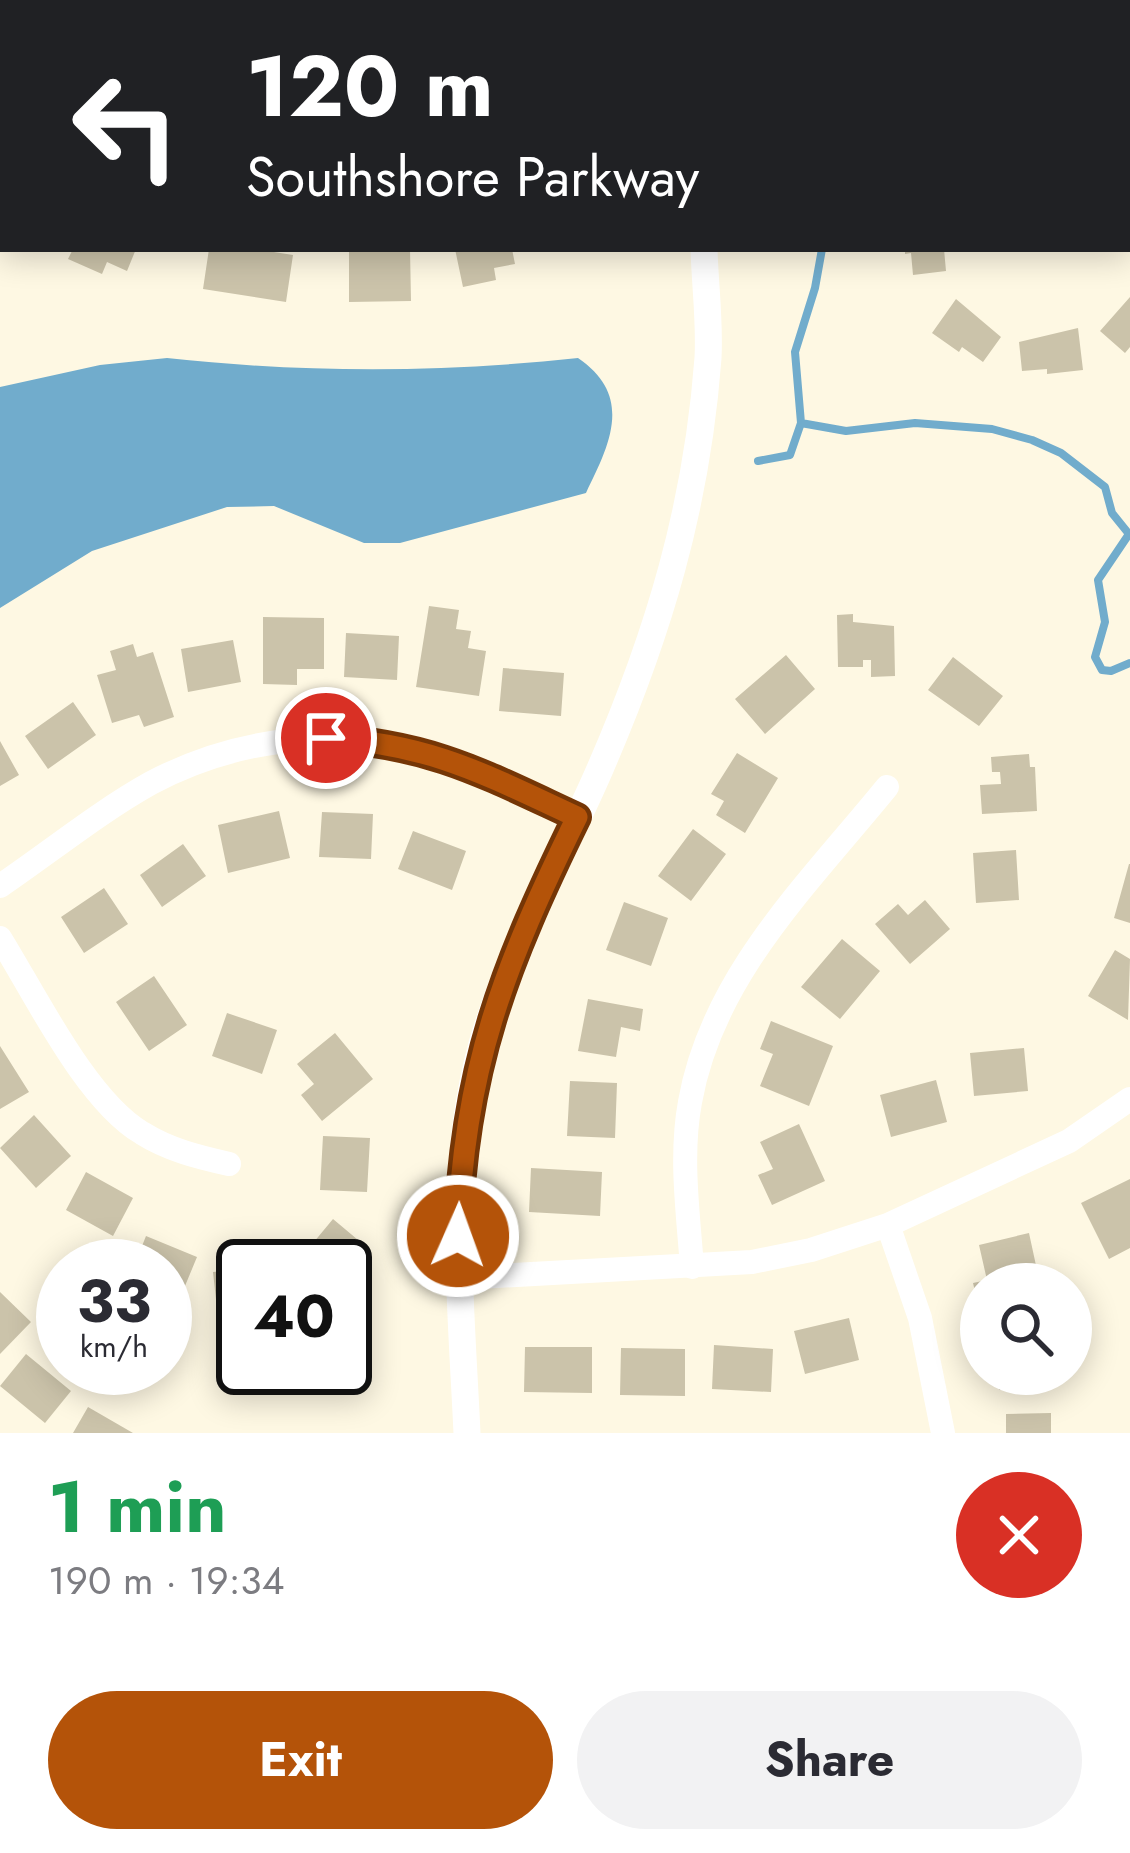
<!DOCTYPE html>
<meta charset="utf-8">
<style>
:root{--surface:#fff;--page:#f2f2f3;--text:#2b2b33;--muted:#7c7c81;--accent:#b45309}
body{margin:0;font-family:Jost,sans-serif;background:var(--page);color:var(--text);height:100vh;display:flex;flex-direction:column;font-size:45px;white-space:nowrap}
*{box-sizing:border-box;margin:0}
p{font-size:39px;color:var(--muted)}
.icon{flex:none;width:66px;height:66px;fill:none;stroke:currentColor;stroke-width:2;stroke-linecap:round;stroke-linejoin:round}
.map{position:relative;height:1433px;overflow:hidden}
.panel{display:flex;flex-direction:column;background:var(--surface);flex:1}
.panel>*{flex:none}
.top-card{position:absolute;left:0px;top:0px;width:1131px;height:252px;box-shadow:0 6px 30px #0003;background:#202124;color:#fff;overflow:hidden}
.tools{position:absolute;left:960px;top:1263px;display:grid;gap:24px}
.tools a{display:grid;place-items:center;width:132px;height:132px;border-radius:50%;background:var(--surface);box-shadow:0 6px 30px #0003;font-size:60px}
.speed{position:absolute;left:36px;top:1239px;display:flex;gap:24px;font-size:60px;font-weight:700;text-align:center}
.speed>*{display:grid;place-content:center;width:156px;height:156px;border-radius:50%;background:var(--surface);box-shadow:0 6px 30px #0003;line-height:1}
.speed small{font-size:30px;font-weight:400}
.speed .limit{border:6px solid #111;border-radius:18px;background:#fff;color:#111}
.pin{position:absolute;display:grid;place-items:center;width:102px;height:102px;color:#fff;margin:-51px;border:6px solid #fff;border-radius:50%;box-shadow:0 3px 12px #0007}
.me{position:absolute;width:132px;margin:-66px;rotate:2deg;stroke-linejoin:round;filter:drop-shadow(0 0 9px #0008)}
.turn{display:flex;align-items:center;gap:42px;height:252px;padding:0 48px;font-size:54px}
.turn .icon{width:156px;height:156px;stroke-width:2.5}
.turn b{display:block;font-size:84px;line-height:102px}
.round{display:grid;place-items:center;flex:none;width:126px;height:126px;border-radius:63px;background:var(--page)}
.head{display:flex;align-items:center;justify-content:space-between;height:204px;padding:0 48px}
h1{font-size:72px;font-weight:700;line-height:90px;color:#1e9e55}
.primary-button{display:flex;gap:24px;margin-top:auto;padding:24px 48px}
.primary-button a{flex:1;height:138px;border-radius:72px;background:var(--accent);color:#fff;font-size:48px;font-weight:700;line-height:138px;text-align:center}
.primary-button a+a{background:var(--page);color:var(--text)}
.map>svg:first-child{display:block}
</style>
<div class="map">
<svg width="1130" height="1433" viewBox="0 0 1130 1433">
<rect width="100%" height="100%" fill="#fef8e3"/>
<path fill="#71accc" d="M167 358C304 373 441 373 578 358 634 396 610 444 586 493L400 543H364L274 506 227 507 92 551 0 608V387L100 365Z"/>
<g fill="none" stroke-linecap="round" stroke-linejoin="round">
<path stroke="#71accc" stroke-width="8" d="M856 3 857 0
M801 423 795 352 815 288 822 249
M758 461 790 455 801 423 846 431 915 423 992 429 1032 440 1061 453 1105 487 1112 513 1129 534 1098 580 1105 622 1095 657 1102 670 1111 671 1130 663"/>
</g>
<path fill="#cbc3aa" d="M73 249H136L127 271 107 262 102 274 68 259Z
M209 249H255L293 255 286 302 203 289Z
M349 249H410L411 301 349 302Z
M455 249H512L515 264 494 268 496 280 463 287Z
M905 249H944L946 271 913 275 911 253 905 254Z
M1130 297V347L1125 353 1100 331Z
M956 299 1001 337 983 362 962 347 959 352 932 333Z
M1078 328 1083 370 1047 374V369L1022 371 1019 342Z
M429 606 459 610 456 629 471 631 468 648 486 651 479 696 416 687Z
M853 614V622L894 626 895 676 871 677V660H863V667H838L837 615Z
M263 617 324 618V669H297V685L263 684Z
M346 633 399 636 397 680 344 677Z
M233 640 241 682 188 692 181 649Z
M133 644 137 657 153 652 174 717 144 727 139 715 112 723 97 675 116 670 110 651Z
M786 655 815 689 765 734 735 699Z
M953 657 1003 696 979 726 928 690Z
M503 668 564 673 561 716 499 711Z
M73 702 96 735 48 769 25 736Z
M0 741 19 775 0 786Z
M737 753 778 778 745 833 716 815 724 801 711 794Z
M1029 754 1030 767H1035L1037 811 982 814 980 785 1001 784 1000 772H992L991 757Z
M279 811 290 858 228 873 218 825Z
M322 812 373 814 371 859 319 857Z
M693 829 726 854 691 901 658 876Z
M413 831 466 851 452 890 398 869Z
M183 844 206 876 162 907 140 875Z
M1016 850 1019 900 976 903 973 853Z
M1129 864H1130V923L1114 918Z
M104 888 128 924 84 953 61 917Z
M925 900 950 929 910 964 875 924 898 904 908 915Z
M624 902 668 918 651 966 606 950Z
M842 939 880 971 840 1019 801 987Z
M1115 950 1130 959 1128 1020 1088 996Z
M154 976 187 1025 149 1051 116 1002Z
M588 999 643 1009 640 1031 621 1027 616 1057 578 1051Z
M227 1013 277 1030 262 1074 212 1056Z
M771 1021 833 1046 809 1106 760 1086 773 1054 760 1049Z
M335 1033 373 1079 322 1121 301 1095 314 1084 297 1064Z
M0 1046 29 1092 0 1109Z
M1024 1048 1028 1091 974 1096 970 1053Z
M936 1080 947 1122 891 1137 880 1095Z
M570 1081 617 1083 615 1138 567 1136Z
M34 1115 71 1156 36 1188 0 1148Z
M799 1124 825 1181 772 1205 758 1175 773 1169 760 1142Z
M323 1136 370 1138 367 1192 320 1190Z
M531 1168 602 1172 600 1216 529 1212Z
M86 1172 133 1198 113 1236 66 1210Z
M1130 1179V1248L1109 1259 1081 1203Z
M333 1219 364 1245 347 1266H294Z
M1029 1233 1040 1284H981L979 1308 973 1283 987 1280 979 1245Z
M146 1236 197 1257 180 1298 165 1292V1266H134Z
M243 1269V1316L218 1318 213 1272Z
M0 1292 31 1322 0 1354Z
M849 1318 859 1360 805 1374 794 1331Z
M714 1345 773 1349 771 1392 712 1389Z
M525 1347H592V1393L524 1392Z
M621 1348 685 1349V1396L620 1395Z
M26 1354 71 1391 45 1423 0 1386Z
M999 1374H1042V1389L999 1390Z
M88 1407 133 1433H73Z
M1051 1413V1433H1006V1414Z"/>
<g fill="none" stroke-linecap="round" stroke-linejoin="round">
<path stroke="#fff" stroke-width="24" d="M0 2 3 4
M78 3 80 0
M1078 3 1083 0
M0 886C50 852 99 812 151 783 245 733 362 723 461 763 500 778 538 799 577 817
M0 938C35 994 86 1100 142 1133 169 1150 198 1157 229 1164
M888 1225 920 1318 943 1433
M692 1267C688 1212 680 1156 690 1102 712 976 809 883 887 787
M460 1278 752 1262 811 1250 888 1225 1069 1141 1130 1099"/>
<path stroke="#fff" stroke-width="27" d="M657 0 658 3
M467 1433C461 1303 447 1171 482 1044 510 947 560 861 600 769 659 633 697 506 708 358 710 322 705 285 704 249"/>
</g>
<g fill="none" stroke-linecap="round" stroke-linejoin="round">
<defs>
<path id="route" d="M326 738C431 744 484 774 577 817 505 964 463 1069 458 1236"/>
</defs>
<use href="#route" stroke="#753606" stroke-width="30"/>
<use href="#route" stroke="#b45309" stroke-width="21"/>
</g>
</svg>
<div class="tools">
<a><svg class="icon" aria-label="search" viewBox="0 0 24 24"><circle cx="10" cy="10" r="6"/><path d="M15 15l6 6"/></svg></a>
</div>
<div class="speed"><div>33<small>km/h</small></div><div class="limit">40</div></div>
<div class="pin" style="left:326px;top:738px;background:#d93025"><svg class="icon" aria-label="arrive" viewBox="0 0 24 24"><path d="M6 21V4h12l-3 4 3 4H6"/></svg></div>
<svg class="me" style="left:458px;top:1236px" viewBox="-20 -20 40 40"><circle r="17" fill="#b45309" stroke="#fff" stroke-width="3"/><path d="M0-11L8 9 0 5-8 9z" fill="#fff"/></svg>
<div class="top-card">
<div class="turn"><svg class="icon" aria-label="left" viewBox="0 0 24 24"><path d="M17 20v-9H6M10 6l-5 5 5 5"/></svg><div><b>120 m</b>Southshore Parkway</div></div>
</div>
</div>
<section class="panel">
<div class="head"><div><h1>1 min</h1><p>190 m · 19:34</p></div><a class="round" style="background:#d93025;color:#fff"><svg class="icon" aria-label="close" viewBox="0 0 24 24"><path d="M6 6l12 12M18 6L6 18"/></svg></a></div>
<div class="primary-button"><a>Exit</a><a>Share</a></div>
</section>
